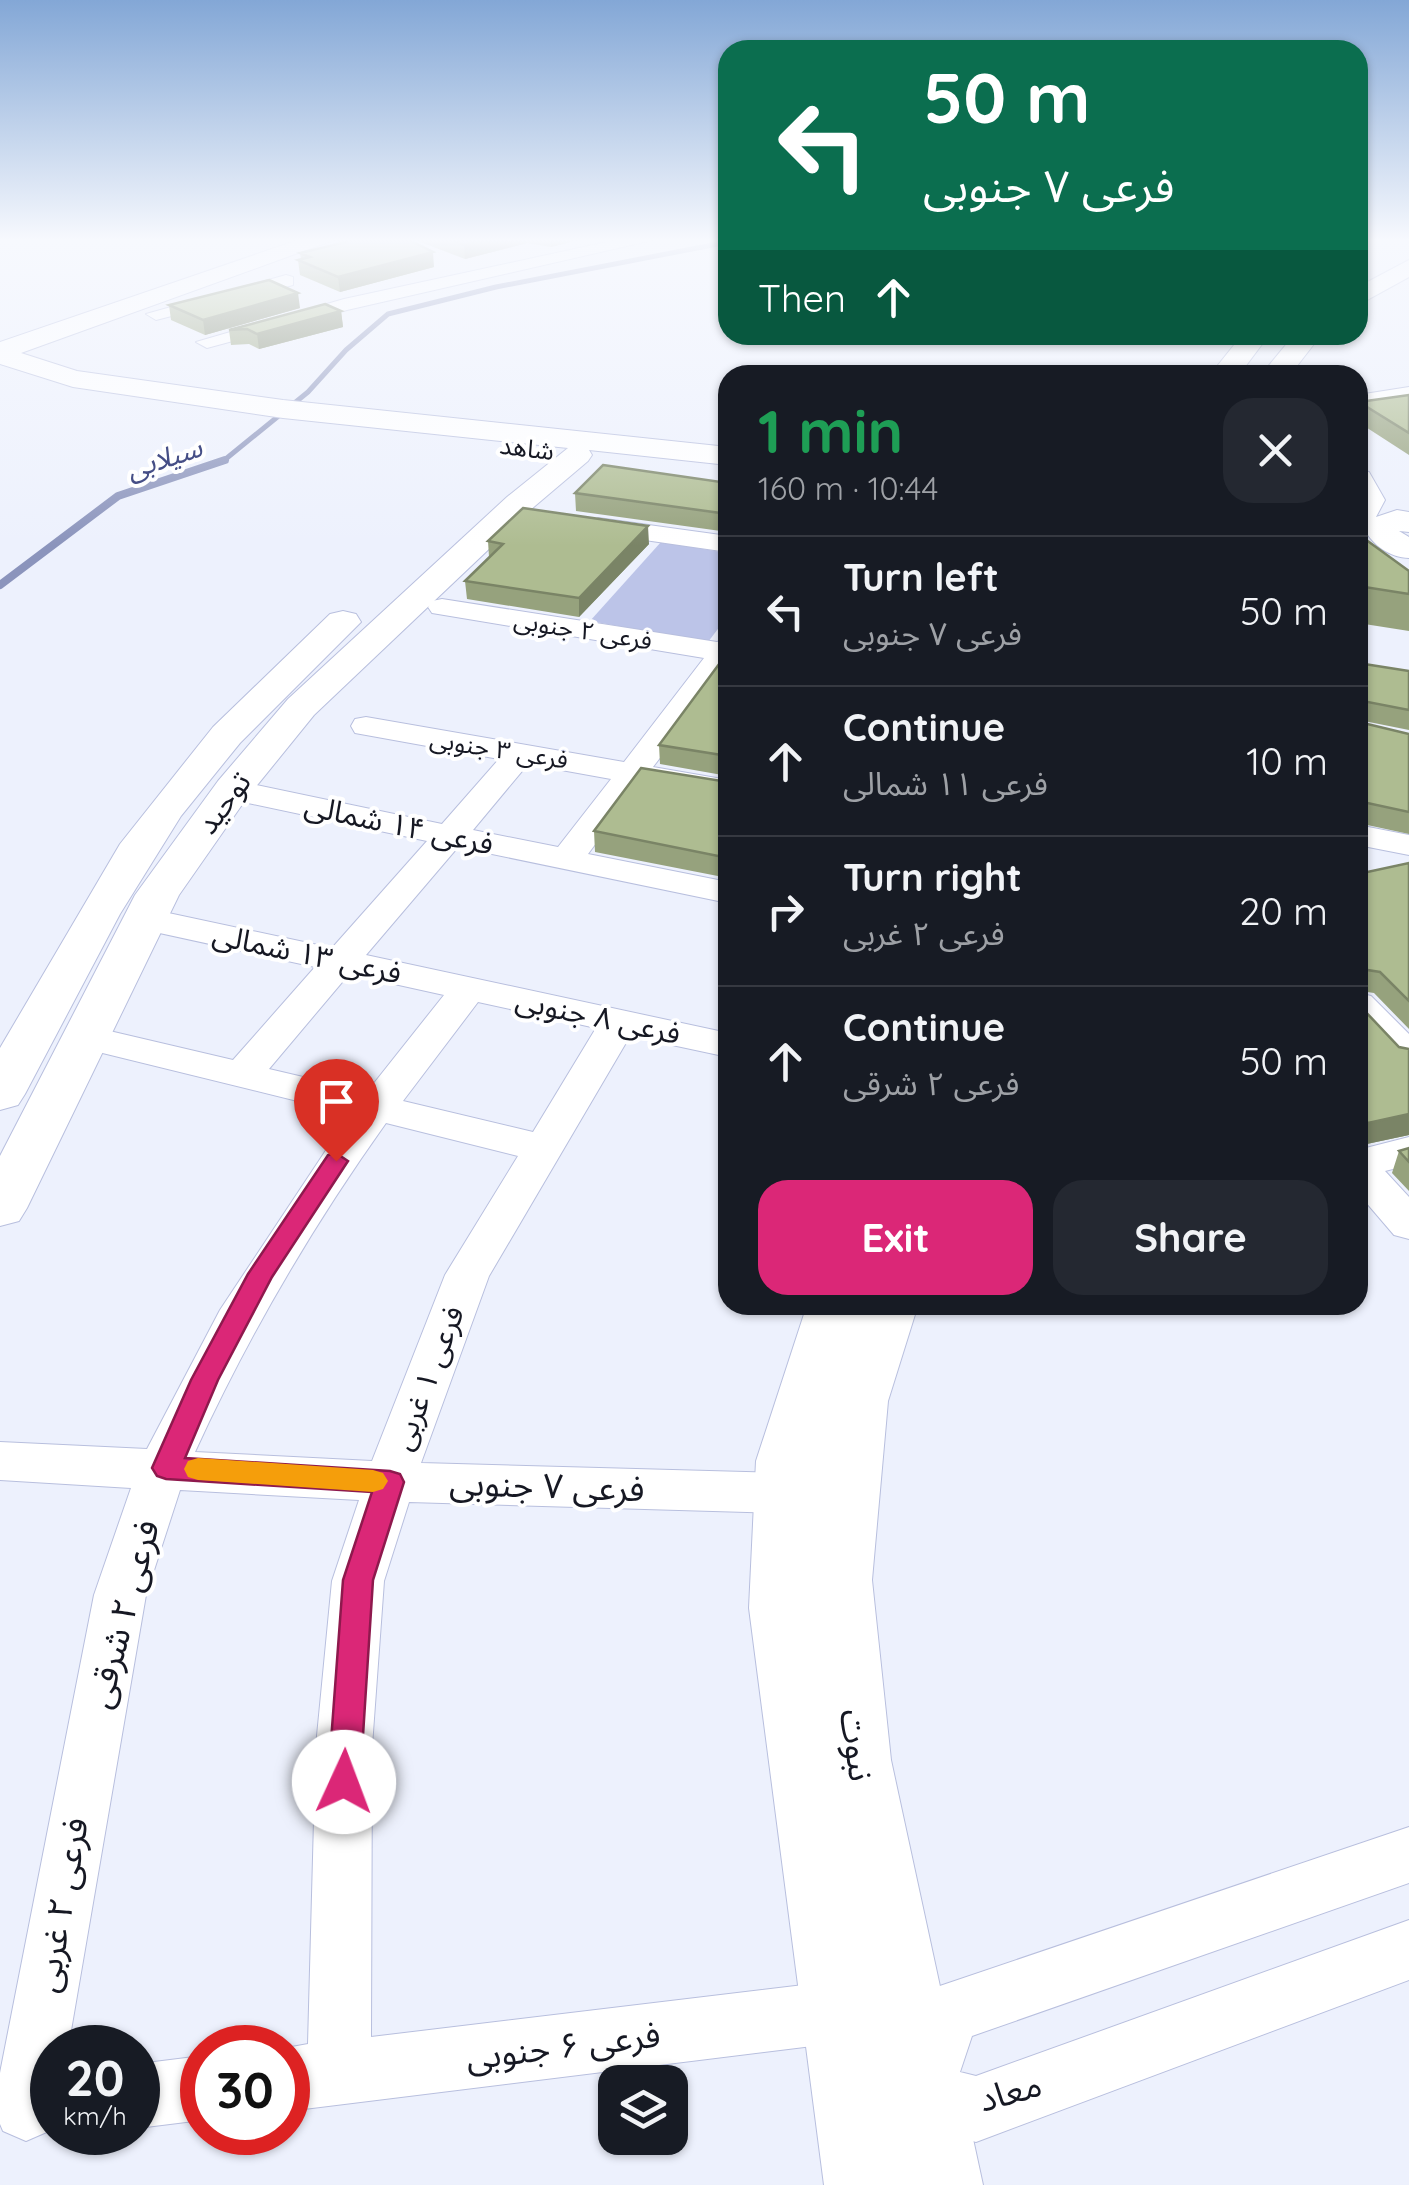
<!DOCTYPE html>
<meta charset="utf-8">
<style>
:root{--surface:#171b24;--page:#242831;--text:#f1f3f6;--muted:#9ea1a6;--line:#363941;--accent:#db2777}
body{margin:0;font-family:Quicksand,"Noto Sans Arabic",sans-serif;background:var(--page);color:var(--text);height:100vh;display:flex;flex-direction:column;font-size:38px;white-space:nowrap}
*{box-sizing:border-box;margin:0}
p{font-size:32px;color:var(--muted)}
.icon{flex:none;width:55px;height:55px;fill:none;stroke:currentColor;stroke-width:2;stroke-linecap:round;stroke-linejoin:round}
.map{position:relative;flex:1;overflow:hidden}
.drawer{position:absolute;left:718px;top:365px;width:650px;height:950px;display:flex;flex-direction:column;background:var(--surface);border-radius:30px;box-shadow:0 2px 8px #0004}
.drawer>*{flex:none}
.hud{position:absolute;left:718px;top:40px;width:650px;height:305px;border-radius:30px;box-shadow:0 2px 8px #0004;background:#0b6e4f;color:#fff;overflow:hidden}
.buttons{position:absolute;left:598px;top:2065px;display:grid;gap:20px}
.buttons a{display:grid;place-items:center;width:90px;height:90px;border-radius:20px;background:var(--surface);box-shadow:0 2px 8px #0004;font-size:50px}
.speed{position:absolute;left:30px;top:2025px;display:flex;gap:20px;font-size:50px;font-weight:700;text-align:center}
.speed>*{display:grid;place-content:center;width:130px;height:130px;border-radius:50%;background:var(--surface);box-shadow:0 2px 8px #0004;line-height:1}
.speed small{font-size:25px;font-weight:400}
.speed .limit{border:15px solid #d22;background:#fff;color:#111}
.pin{position:absolute;display:grid;place-items:center;width:85px;height:85px;color:#fff;margin:-102px -42px;border-radius:50% 50% 50% 0;rotate:-45deg;box-shadow:0 0 10px #0007}
.pin .icon{rotate:45deg}
.me{position:absolute;width:110px;margin:-55px;rotate:2deg;stroke-linejoin:round;filter:drop-shadow(0 0 8px #0008)}
.turn{display:flex;align-items:center;gap:35px;height:210px;padding:0 40px;font-size:45px}
.turn .icon{width:130px;height:130px;stroke-width:2.5}
.turn b{display:block;font-size:70px;line-height:85px}
.then{display:flex;align-items:center;height:95px;padding:0 40px;background:#0003;gap:20px;font-size:38px}
.round{display:grid;place-items:center;flex:none;width:105px;height:105px;border-radius:30px;background:var(--page)}
.summary{display:flex;align-items:center;justify-content:space-between;height:170px;padding:0 40px}
h1{font-size:60px;font-weight:800;line-height:75px;color:#1e9e55}
.cta{display:flex;gap:20px;margin-top:auto;padding:20px 40px}
.cta a{flex:1;height:115px;border-radius:30px;background:var(--accent);color:#fff;font-size:40px;font-weight:800;line-height:115px;text-align:center}
.cta a+a{background:var(--page);color:var(--text)}
ul{padding:0;list-style:none}
li{display:flex;align-items:center;gap:30px;height:150px;padding:0 40px;border-top:2px solid var(--line)}
li div{flex:1}
li b{display:block;font-size:38px}
li em{font-style:normal}
.map>svg:first-child{display:block}
</style>
<div class="map">
<svg width="1409" height="2185" viewBox="0 0 1409 2185">
<rect width="100%" height="100%" fill="#edf1fd"/>
<path fill="#bcc4e8" d="M661 542 727 553V617L708 642 590 621Z"/>
<g fill="none" stroke-linecap="round" stroke-linejoin="round">
<path stroke="#8b94bc" stroke-width="5" d="M222 462 308 392 346 350 388 314 496 287 728 242"/>
<path stroke="#8b94bc" stroke-width="8" d="M0 585 118 496 225 460"/>
<defs>
<path id="minor" d="M616 240H653L347 310 207 348 196 342 344 299Z
M286 275 293 277V285L156 320 146 314Z
M1409 387V401L1358 409V395Z
M598 518 728 536V552L589 532 585 526Z
M442 599 717 642 728 638V668L653 767 728 780V800L640 784 588 854 728 882V903L458 847 366 955 728 1033V1057L630 1036 489 1276 421 1463 785 1473 803 1479 810 1493 803 1507 785 1513 409 1502 384 1581 372 1746 371 2037 837 1981 859 1990 868 2012 859 2034 837 2043 288 2111 286 2048 308 2044 316 1746 332 1581 359 1500 180 1490 146 1595 68 2048H52V2123L49 2131 26 2141 3 2131 0 2124V2073L94 1595 131 1488 0 1480V1442L147 1449 220 1310 350 1114 70 1045 65 1037 70 1029 84 1025 233 1060 315 967 132 927 127 919 132 911 145 908 332 948 427 841 220 797 216 790 220 783 232 780 442 824 499 759 355 733 351 726 355 719 366 717 624 762 704 658 432 613 428 607 432 601ZM528 764 611 779 558 847 473 830ZM349 974 444 995 367 1092 269 1069ZM478 1002 596 1028 533 1132 403 1101ZM386 1123 518 1156 445 1275 372 1461 195 1452C248 1336 312 1227 386 1123Z
M1358 825 1409 835V855L1358 845Z
M1358 993 1371 996 1409 1034V1069L1395 1066 1358 1026Z
M1409 1137V1165L1385 1171 1409 1197V1239L1394 1235 1358 1193V1150Z
M1409 1827V1883L972 2036 960 2072 976 2076 1409 1920V1980L976 2142 890 2118 881 2095 890 2072 898 2069 925 1991Z
M202 2056V2120L138 2128V2064Z"/>
<path id="major" d="M298 240H334L21 353 77 371 283 400 728 447V465L589 450 592 455 588 461 529 511 314 715 246 799 179 895 27 1208 19 1221 0 1226V1156L135 895 218 781 288 699 507 497 568 448 283 418 73 387 0 364V342Z
M1409 260V277L1358 305V287Z
M1242 335H1269L1239 375H1210Z
M1294 335H1321L1290 375H1261Z
M1358 470 1369 472 1385 500 1376 517 1397 510 1409 512V532L1399 531 1409 537V558C1389 557 1374 546 1364 529L1358 531Z
M343 611 356 614 361 622 240 743 181 816 120 914 25 1094 18 1105 0 1110V1048L120 844 213 727 330 614Z
M807 1305H918L888 1401 872 1580 891 1760 983 2185H824L749 1608 756 1461Z"/>
</defs>
<use href="#minor" stroke="#b8bfde" stroke-width="2"/>
<use href="#major" stroke="#b8bfde" stroke-width="2"/>
<use href="#minor" fill="#fff" fill-rule="evenodd"/>
<use href="#major" fill="#fff" fill-rule="evenodd"/>
</g>
<path fill="#96a27d" d="M338 240H409L434 267 340 292 300 275 298 260 301 259 300 253 338 244Z
M415 240H578L551 247 527 243 465 259Z
M169 305 300 308 205 335 171 320Z
M341 311 343 327 259 349 249 344 231 345 229 330Z
M1409 395V455L1358 422 1359 402Z
M728 483V532L576 511 575 493Z
M1358 534 1409 571V631L1358 623Z
M488 541 649 544 579 617 467 599 465 581 489 557Z
M728 652V776L660 764 659 745Z
M1358 663 1409 671V730L1359 720V722L1409 734V834L1358 823Z
M728 782V878L595 852 594 831Z
M1409 863V1029L1374 993 1361 991V1007L1399 1047 1409 1049V1135L1362 1145 1358 1141V874Z
M1409 1148V1191L1392 1173 1399 1151Z"/>
<path fill="#7a8466" d="M480 240H526L527 243 465 259 464 245Z
M551 240H578L551 247Z
M433 252 434 267 340 292 338 277Z
M298 293 300 308 205 335 203 320Z
M341 311 343 327 259 349 257 334Z
M648 526 649 544 579 617V598Z
M1409 1114V1135L1362 1145 1368 1123Z"/>
<path fill="#aebc91" stroke="#7a8466" stroke-width="2.5" d="M343 240H409L433 252 338 277 298 260 310 257 300 253 346 242Z
M452 240H480L464 245Z
M269 280 298 293 203 320 169 305Z
M325 304 341 311 257 334 247 329 229 330Z
M1409 395V433L1359 402Z
M603 465 728 483V514L575 493Z
M523 508 648 526 579 598 465 581 503 544 488 541Z
M1358 534 1409 571V594L1358 586Z
M728 652V756L659 745Z
M1358 663 1409 671V710L1363 701 1359 705V722L1409 734V812L1358 801Z
M641 768 728 782V858L594 831Z
M1409 863V1001L1380 972 1361 969V1007L1399 1047 1409 1049V1114L1368 1123 1358 1112V874Z
M1409 1148V1162L1399 1151Z"/>
<linearGradient id="sky" x2="0" y2="1"><stop stop-color="#83a7d6"/><stop offset="0.44" stop-color="#f7f9fe"/><stop offset="1" stop-color="#f7f9fe" stop-opacity="0"/></linearGradient>
<rect width="1409" height="546" fill="url(#sky)"/>
<path fill="#db2777" stroke="#8e194d" stroke-width="2.5" d="M336 1153 348 1161 272 1277 218 1380 185 1458 390 1471 400 1474 404 1482 373 1580 360 1782 355 1793 344 1797 332 1793 328 1782 343 1580 372 1492 166 1479 157 1476 152 1468 191 1380 248 1274 328 1155Z"/>
<path fill="#f59e0b" d="M198 1458 373 1470 383 1473 388 1481 383 1489 373 1492 198 1480 188 1477 184 1469 188 1461Z"/>
<g text-anchor="middle" stroke-width="8" stroke-linejoin="round" paint-order="stroke">
<g font-size="25" fill="#161823" stroke="#fff">
<text transform="translate(527 448) rotate(7)" y="9">شاهد</text>
<text transform="translate(583 630) rotate(9)" y="9">فرعی ۲ جنوبی</text>
<text transform="translate(499 749) rotate(9)" y="9">فرعی ۳ جنوبی</text>
</g>
<g font-size="28" font-style="italic" fill="#454e86" stroke="#fff">
<text transform="translate(164 458) rotate(-18)" y="10">سیلابی</text>
</g>
<g font-size="30" fill="#161823" stroke="#fff">
<text transform="translate(224 803) rotate(-53)" y="10">توحید</text>
<text transform="translate(399 825) rotate(12)" y="10">فرعی ۱۴ شمالی</text>
<text transform="translate(307 954) rotate(12)" y="10">فرعی ۱۳ شمالی</text>
<text transform="translate(598 1017) rotate(12)" y="10">فرعی ۸ جنوبی</text>
<text transform="translate(428 1378) rotate(-69)" y="10">فرعی ۱ غربی</text>
</g>
<g font-size="35" fill="#161823" stroke="#fff">
<text transform="translate(547 1486) rotate(2)" y="12">فرعی ۷ جنوبی</text>
<text transform="translate(123 1614) rotate(-75)" y="12">فرعی ۲ شرقی</text>
<text transform="translate(857 1745) rotate(82)" y="12">نبوت</text>
<text transform="translate(61 1905) rotate(-80)" y="12">فرعی ۲ غربی</text>
<text transform="translate(563 2046) rotate(-7)" y="12">فرعی ۶ جنوبی</text>
<text transform="translate(1010 2092) rotate(-16)" y="12">معاد</text>
</g>
</g>
</svg>
<div class="buttons">
<a><svg class="icon" aria-label="layers" viewBox="0 0 24 24"><path d="M12 4l9 5-9 5-9-5zM3 14l9 5 9-5"/></svg></a>
</div>
<div class="speed"><div>20<small>km/h</small></div><div class="limit">30</div></div>
<div class="pin" style="left:336px;top:1161px;background:#d93025"><svg class="icon" aria-label="arrive" viewBox="0 0 24 24"><path d="M6 21V4h12l-3 4 3 4H6"/></svg></div>
<svg class="me" style="left:344px;top:1782px" viewBox="-20 -20 40 40"><circle r="19" fill="#fff"/><path d="M0-13L10 11 0 6-10 11z" fill="#db2777"/></svg>
<div class="hud">
<div class="turn"><svg class="icon" aria-label="left" viewBox="0 0 24 24"><path d="M17 20v-9H6M10 6l-5 5 5 5"/></svg><div><b>50 m</b>فرعی ۷ جنوبی</div></div>
<div class="then">Then<svg class="icon" aria-label="ahead" viewBox="0 0 24 24"><path d="M12 20V5M6 11l6-6 6 6"/></svg></div>
</div>
<section class="drawer">
<div class="summary"><div><h1>1 min</h1><p>160 m · 10:44</p></div><a class="round"><svg class="icon" aria-label="close" viewBox="0 0 24 24"><path d="M6 6l12 12M18 6L6 18"/></svg></a></div>
<ul>
<li><svg class="icon" aria-label="left" viewBox="0 0 24 24"><path d="M17 20v-9H6M10 6l-5 5 5 5"/></svg><div><b>Turn left</b><p>فرعی ۷ جنوبی</p></div><em>50 m</em></li>
<li><svg class="icon" aria-label="ahead" viewBox="0 0 24 24"><path d="M12 20V5M6 11l6-6 6 6"/></svg><div><b>Continue</b><p>فرعی ۱۱ شمالی</p></div><em>10 m</em></li>
<li><svg class="icon" aria-label="right" viewBox="0 0 24 24"><path d="M7 20v-9h11M14 6l5 5-5 5"/></svg><div><b>Turn right</b><p>فرعی ۲ غربی</p></div><em>20 m</em></li>
<li><svg class="icon" aria-label="ahead" viewBox="0 0 24 24"><path d="M12 20V5M6 11l6-6 6 6"/></svg><div><b>Continue</b><p>فرعی ۲ شرقی</p></div><em>50 m</em></li>
</ul>
<div class="cta"><a>Exit</a><a>Share</a></div>
</section>
</div>
